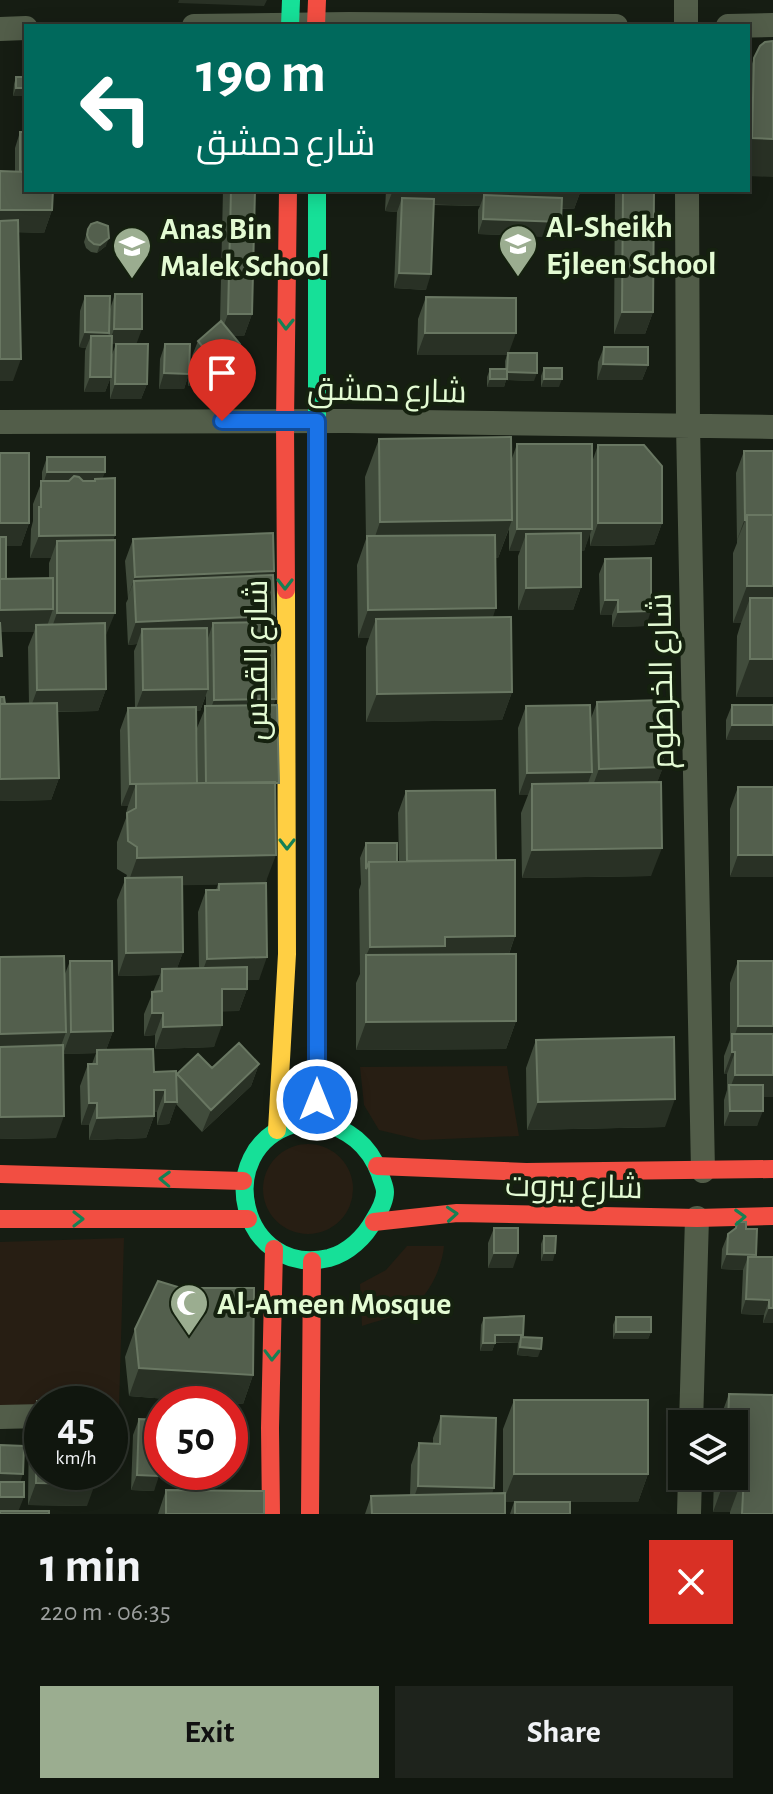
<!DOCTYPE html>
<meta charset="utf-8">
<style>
:root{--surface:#10160e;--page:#1e231c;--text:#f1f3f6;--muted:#9c9f9e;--line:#30352e;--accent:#9bad90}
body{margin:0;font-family:"Alegreya Sans",Cairo,sans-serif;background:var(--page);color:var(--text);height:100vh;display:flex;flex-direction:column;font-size:30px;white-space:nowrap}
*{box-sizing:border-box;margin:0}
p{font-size:26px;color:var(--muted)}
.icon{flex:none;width:44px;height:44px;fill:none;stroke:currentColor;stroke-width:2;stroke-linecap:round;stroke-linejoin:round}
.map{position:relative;height:1514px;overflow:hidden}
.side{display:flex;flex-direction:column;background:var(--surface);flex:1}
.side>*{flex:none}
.hud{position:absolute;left:24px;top:24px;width:726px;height:168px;border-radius:0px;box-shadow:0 4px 20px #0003,0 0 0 2px var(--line);background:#00695c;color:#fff;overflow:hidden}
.controls{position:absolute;left:668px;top:1410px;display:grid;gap:16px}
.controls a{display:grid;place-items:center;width:80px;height:80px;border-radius:0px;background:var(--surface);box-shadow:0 4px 20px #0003,0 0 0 2px var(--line);font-size:40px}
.speed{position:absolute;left:24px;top:1386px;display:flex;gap:16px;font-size:40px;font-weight:700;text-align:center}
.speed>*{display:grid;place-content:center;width:104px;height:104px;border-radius:50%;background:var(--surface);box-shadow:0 4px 20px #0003,0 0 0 2px var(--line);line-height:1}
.speed small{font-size:20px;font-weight:400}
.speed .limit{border:12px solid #d22;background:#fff;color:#111}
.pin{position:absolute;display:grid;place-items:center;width:68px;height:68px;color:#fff;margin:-82px -34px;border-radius:50% 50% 50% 0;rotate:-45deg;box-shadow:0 0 8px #0007}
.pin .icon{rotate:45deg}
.me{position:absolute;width:88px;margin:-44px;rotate:0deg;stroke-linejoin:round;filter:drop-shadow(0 0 6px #0008)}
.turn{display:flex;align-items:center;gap:28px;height:168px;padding:0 40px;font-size:36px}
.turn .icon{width:104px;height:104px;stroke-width:2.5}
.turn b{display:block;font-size:56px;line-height:68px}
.round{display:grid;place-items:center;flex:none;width:84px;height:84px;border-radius:0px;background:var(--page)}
.head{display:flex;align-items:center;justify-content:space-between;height:136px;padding:0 40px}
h1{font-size:48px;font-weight:700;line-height:60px}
.cta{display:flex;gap:16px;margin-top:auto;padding:16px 40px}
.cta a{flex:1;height:92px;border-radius:0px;background:var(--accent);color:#111;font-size:32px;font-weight:700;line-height:92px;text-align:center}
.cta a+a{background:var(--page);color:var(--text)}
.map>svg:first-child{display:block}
</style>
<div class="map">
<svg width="773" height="1514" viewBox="0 0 773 1514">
<rect width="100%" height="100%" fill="#161d13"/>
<path fill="#271e13" d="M507 1066 519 1136 421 1140 379 1130 364 1105 360 1067Z
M263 1189a45 45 0 1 1 90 0a45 45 0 1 1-90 0Z
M124 1238 119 1407H110V1404L0 1406V1242Z
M407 1246H444C442 1269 427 1301 405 1311 392 1318 376 1321 362 1326L360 1284 386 1270Z"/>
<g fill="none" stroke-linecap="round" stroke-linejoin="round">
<path stroke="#525d49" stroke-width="24" d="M194 26 349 24 616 26
M686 26V0
M728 26 773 25
M0 29 26 28
M687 190 688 426 703 1171
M0 422 347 421 773 427
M0 1417 42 1416
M691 1424 697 1218
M689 1514 690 1476"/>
<path stroke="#16e098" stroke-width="18" d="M290 26 291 0
M317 190V548
M318 1121C348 1129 369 1144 380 1174 381 1179 385 1186 385 1192 385 1201 379 1212 374 1220 365 1237 348 1253 329 1258 241 1279 210 1149 294 1124 301 1122 310 1122 318 1121Z"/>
<path stroke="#ffcf43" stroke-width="18" d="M277 1130 287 954 286 590"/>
<path stroke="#f24e42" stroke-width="18" d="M316 26 317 0
M317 548 318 1121
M286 590 285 421 288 190
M377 1166 526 1172 773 1169
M0 1174 243 1181
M0 1219H248
M374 1222 457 1213 697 1218 773 1216
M271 1514 270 1428 274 1249
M310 1514 312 1261"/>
</g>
<path fill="#414c3c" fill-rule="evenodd" d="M773 41 748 176V75L754 58Z
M16 77H26V96H13L14 84Z
M20 132 52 210 44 233 18 232 13 381H0V171H15V148Z
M223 190H255L252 314 244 336H234L240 344 234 359 211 378 202 367 198 386H188V376L184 389H159L160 359 165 344 189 371 191 365 200 366 192 356 198 341 220 322Z
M386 190H581L574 209H562L561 222 556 237 478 234V210L480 206 434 205 426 290 394 288 397 212 385 211Z
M615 190H654L653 312 645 334H614Z
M88 229 106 246 97 253 91 252 86 248 84 242Z
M115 294 136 344 147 384 141 399H110V379L105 392H84L85 351 86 348 79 347 80 311 85 296 110 309ZM112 344H116L111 357Z
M426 297 509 353 534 381 506 380 504 387H487V377L490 369H505V361L507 355H417L418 319Z
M604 347 648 365 642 380H597L598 362Z
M544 368 559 387H541V376Z
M379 439 511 461 517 444 592 462 598 445 662 523 654 545 590 546V532L584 551H581V587L573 610H518V556L520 551H509V529L498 558H496L493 618 512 692 502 720 366 722V647L369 638H358L357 565 366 539 365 477Z
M744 451H773V697H736L737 636 741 623H733V553L737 543 736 473Z
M0 453 29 523 21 546H6V579L49 578V563L51 558H30L31 529 33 521V504L42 481V472L47 457 105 472 102 478 115 535 113 540 106 635H105L106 689 98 711 57 712 59 778 51 800 0 801V697L5 704H29L28 647 34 632H1Z
M133 539 274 571 273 575 275 616 273 622 275 793 266 883 259 980H247V989L239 1011H222L214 1047 155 1049V1035L144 1036V1014L160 975 118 976 117 900 127 875 117 869V842L126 818V813L128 806H121L120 730 128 708H135L134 651 137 644 128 645 126 603 128 599 125 561ZM206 695V706L197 728 198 783H197L196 711H200ZM218 884 216 890H206L198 912 199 968H177L183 952 182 885Z
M605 559 646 626 612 627V615H600L599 574Z
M597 702 663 767 657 782 651 876 522 878 521 813 528 795H519L518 728 526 706 590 721Z
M732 705H773L726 740V720Z
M738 787H773L730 877V809Z
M406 791 496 860 515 936 509 954 516 1021 506 1049 356 1050V983L360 974 359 890 361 884 360 858 366 843 399 862 398 813Z
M70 961 113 1031 106 1050 154 1072 177 1074 212 1068 259 1064 251 1086 202 1132 176 1104 169 1124 157 1125V1112H154V1116L146 1138 89 1140V1125H81L80 1086 88 1064H92L96 1053 63 1054 56 1138 0 1139Z
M738 961H773V1097H763L757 1126H724V1100L727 1090V1074H724V1056L730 1040V983Z
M536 1040 665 1127 527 1130 526 1068Z
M737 1222 746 1229 756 1255 755 1257H773V1323H763L764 1315 741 1314 743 1270 721 1269 722 1249 728 1234 734 1230Z
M494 1228 513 1268H488V1243Z
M544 1236 553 1261H541V1244Z
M616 1317 651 1332 648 1339H613V1325Z
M484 1318 523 1335V1337L538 1357 517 1355 518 1343H495L492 1351H480L481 1325Z
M135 1329 253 1375 243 1404 218 1402V1404H165L167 1399 129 1396 125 1357Z
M729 1394 773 1514H730V1512H713L714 1476H734V1424H718Z
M514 1400 648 1474 638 1502H570V1514H510L514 1502H505V1514H365L371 1496 410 1495 411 1465 419 1443H433V1438L441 1416 492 1493H503V1429Z
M37 1401 87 1506 28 1505 29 1423Z
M162 1413V1463L161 1422 154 1491 131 1490 133 1435 139 1419 161 1420Z
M183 1472H216L211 1485 183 1486Z
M166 1490 264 1514H158Z"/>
<path fill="#293125" d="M179 0H267L264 6 178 3Z
M16 88H26V96H13Z
M752 138 773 139V177L748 176V148Z
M393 190H581L574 209 484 206V195L480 206 423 204 402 198 397 212 385 211Z
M0 210H52L44 233 0 232Z
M483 219 561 222 556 237 478 234Z
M109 238 106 246 97 253 100 245Z
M399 273 431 274 426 290 394 288Z
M622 312H653L645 334H614Z
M228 314H252L244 336H220Z
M114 329H142L136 345 109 344Z
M85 332 109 333 104 348 91 336 86 348 79 347Z
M425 333H516L508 355V353L507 355H417Z
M240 344 234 359 211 378 216 363Z
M0 359H21L13 381H0Z
M603 364 648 365 642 380H597Z
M507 372 537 373 534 381 506 380 504 387H487L490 379Z
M164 373 189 374 184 389H159Z
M90 377H111L105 392H84Z
M191 378H201L198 386H188Z
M544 379H562L559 387H541Z
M115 384H147L141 399H110Z
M47 472H105L99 487 95 479 92 487H42Z
M512 520 498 558 367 560 380 522Z
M744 521H745L736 543Z
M0 523H29L21 546H0Z
M598 523H662L654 545 590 546Z
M517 529H592L584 551H526V534L520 551H509Z
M115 535 107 557 57 541 51 558H30L39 536Z
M274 571 266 593 134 581 127 599 135 577Z
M747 586H773V623L750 598 741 623H733Z
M581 587 573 610H518L526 588Z
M605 600H618L612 615H600Z
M496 608 486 636 376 619 369 638H358L368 610Z
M53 609 45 632 36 625 34 632H0V610Z
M651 611 646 626 612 627 618 612Z
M57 613H115L106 635 49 636Z
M275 616 267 638 213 623 207 641 142 629 137 644 128 645 136 622Z
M750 659H773V697H736Z
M106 689 98 711 29 712 37 690Z
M208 689 200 711 135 712 143 690Z
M512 692 502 720 366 722 377 694Z
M276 699 267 721 206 722 214 700Z
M732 725H773V740H726Z
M663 767 655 789 591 791 599 769Z
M592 772 584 794 532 784 528 795H519L527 773Z
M59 778 51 800 0 801V779Z
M197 783 136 784 128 806H121L130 784Z
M662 848 651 876 522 878 532 850Z
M276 855 265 884 127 886 137 858Z
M738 855H773V877H730Z
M515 936 505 965 366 956 370 947 445 937Z
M183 952 175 974 162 969 160 975 118 976 126 953Z
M267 957 259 980 199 981 207 959Z
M222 989H247L239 1011 214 1012Z
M152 1013H163L155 1035 144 1036Z
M516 1021 506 1049 356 1050 366 1022Z
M222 1025 214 1047 155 1049 163 1027Z
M738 1026H773V1049L732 1043Z
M113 1031 105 1053 63 1054 71 1032Z
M66 1032 58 1054 0 1055V1034Z
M732 1052H735L727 1074H724Z
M259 1064 251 1086 202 1132 211 1110Z
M735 1075H773V1097H730L729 1091Z
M154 1090H165L157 1112H146Z
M675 1099 665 1127 527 1130 538 1102Z
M165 1102H177L169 1124 157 1125Z
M89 1103H97L89 1125H81Z
M730 1111H763L757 1126H724Z
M64 1116 56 1138 0 1139V1117Z
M154 1116 146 1138 89 1140 97 1118Z
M494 1253H518L513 1268H488Z
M544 1253H555L553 1261H541Z
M727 1254 756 1255 750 1270 748 1257 743 1270 721 1269Z
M746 1299 769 1300 764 1315 741 1314Z
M769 1308H773V1323H763Z
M616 1332H651L648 1339H613Z
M495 1335H523L520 1343 521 1337 518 1343 492 1342Z
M483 1343H495L492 1351H480Z
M520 1347 541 1349 538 1357 517 1355Z
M139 1368 253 1375 243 1404 169 1399V1394L167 1399 129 1396Z
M188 1472H216L211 1485 183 1486Z
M0 1473 23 1474 18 1489H0Z
M514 1474H648L638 1502H503Z
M734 1474H744L730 1512H713L726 1476H734Z
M137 1475 159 1476 154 1491 131 1490Z
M36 1483 95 1484 87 1506 28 1505Z
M418 1486 494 1488 486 1511 410 1509Z
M0 1497H24L18 1512H0Z"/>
<path fill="#535f4d" stroke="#697762" stroke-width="2" d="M773 41V139L752 138 754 58 760 46 765 42Z
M16 77H26V88H16Z
M20 132H26V172H20Z
M0 171 26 172V190H53L52 210H0Z
M231 190H255L252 314H228Z
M623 190H654L653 312H622Z
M484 195 562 198 561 222 483 219Z
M402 198 434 199 431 274 399 273Z
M18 220 21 359H0V221Z
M97 222 108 226 109 238 100 245 94 244 89 240 87 235 88 229 91 224Z
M115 294H142V329H114Z
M85 296H110L109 333 85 332Z
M426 297 516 298V333H425Z
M221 321 240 344 216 363 198 341Z
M91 336H112L111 377H90Z
M116 344H148L147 384H115Z
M165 344H190L189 374 164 373Z
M604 347H648V365L603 364Z
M508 353H537V373L507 372Z
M191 365 202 366 201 378H191Z
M544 368H562V379H544Z
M490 369H507V379H490Z
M511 437 512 520 380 522 379 439Z
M517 444H592V529H517Z
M598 445H644L662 466V523H598Z
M744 451H773V515H747L745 521Z
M0 453H29V523H0Z
M47 457H105V472H47Z
M74 476 79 477 83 481H95V479L115 478V535L39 536V507H41V481H69Z
M747 515H773V586H747Z
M273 533 274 571 135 577 133 539Z
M581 533V587L526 588V534Z
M495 535 496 608 368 610 367 536Z
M0 537H6V579H0Z
M115 540V613H57V541Z
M651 558V611L618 612V600H605V559Z
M273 575 275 616 136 622 134 581Z
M53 578V609L0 610V579Z
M750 598H773V659H750Z
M511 617 512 692 377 694 376 619Z
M0 622 2 656H0Z
M274 622 276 699 214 700 213 623Z
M105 623 106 689 37 690 36 625Z
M207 628 208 689 143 690 142 629Z
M0 697H4L5 704H0Z
M661 700 663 767 599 769 597 702Z
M57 703 59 778 0 779V704Z
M277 705 279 783H206L205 706Z
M590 705 592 772 527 773 526 706Z
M732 705H773V725H732Z
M196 707 197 783 130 784 128 708Z
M275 782 276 855 137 858V847L128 841 127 813 136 808V784Z
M661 782 662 848 532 850V784Z
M738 787H773V855H738Z
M495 790 496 860 407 861 406 791Z
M366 843H397V862H369L366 869Z
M515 860V936L445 937V946L370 947 369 862Z
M182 877 183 952 126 953 125 878Z
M266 883 267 957 207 959 206 890H219V884Z
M516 954V1021L366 1022V955Z
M64 956 66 1032 0 1034V957Z
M70 961H112L113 1031 71 1032Z
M738 961H773V1026H738Z
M247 967V989H222V1025L163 1027V1013H152V992L162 991V969Z
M732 1034H773V1075H735V1052H732Z
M674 1037 675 1099 538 1102 536 1040Z
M239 1043 259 1064 211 1110 177 1074 198 1054 212 1068Z
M63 1045 64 1116 0 1117V1047Z
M153 1049 154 1072 176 1071 177 1102H165V1090H154V1116L97 1118V1103H89L88 1064H97V1050Z
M729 1085H763V1111H730Z
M737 1222H746V1229H757L756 1255 727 1254 728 1234 736 1228Z
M494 1228H518V1253H494Z
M544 1236H556L555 1253H544Z
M748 1257H773V1308H769V1300L746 1299Z
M158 1281 181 1288H254L253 1375 139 1368 135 1329Z
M524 1316 523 1335H495V1343H483L484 1318Z
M616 1317H651V1332H616Z
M521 1337 542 1338 541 1349 520 1347Z
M218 1393V1404H169V1394Z
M729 1394 773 1395V1514H742L744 1474H734V1424H728Z
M514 1400H648V1474H514Z
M37 1401 97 1402V1404H42V1472H96L95 1484 36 1483Z
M441 1416 496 1418 494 1488 418 1486 419 1443 440 1444Z
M139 1419 161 1420 159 1476 137 1475Z
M0 1445 24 1446 23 1474 0 1473Z
M0 1482H24V1497H0Z
M166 1490 264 1491V1514H166Z
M505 1493V1514H372L371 1496Z
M515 1502H570V1514H515Z
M0 1511H49V1514H0Z"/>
<defs><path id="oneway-chevron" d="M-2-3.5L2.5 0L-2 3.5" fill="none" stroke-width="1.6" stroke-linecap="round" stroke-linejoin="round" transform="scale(2)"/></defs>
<g stroke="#168054">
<use href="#oneway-chevron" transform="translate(286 324) rotate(91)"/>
<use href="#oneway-chevron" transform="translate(285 584) rotate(90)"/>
<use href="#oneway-chevron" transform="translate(287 844) rotate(90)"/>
<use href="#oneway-chevron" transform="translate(165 1179) rotate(-178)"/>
<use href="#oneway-chevron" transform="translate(452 1214) rotate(-4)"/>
<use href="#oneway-chevron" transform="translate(740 1217) rotate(-2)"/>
<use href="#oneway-chevron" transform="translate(78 1219)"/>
<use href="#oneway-chevron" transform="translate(272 1355) rotate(91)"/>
</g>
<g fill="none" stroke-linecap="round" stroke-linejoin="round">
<defs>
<path id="route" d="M222 421H317V1100"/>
</defs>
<use href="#route" stroke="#114b97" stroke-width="20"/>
<use href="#route" stroke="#1a73e8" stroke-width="14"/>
</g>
<defs>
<symbol id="school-pin" viewBox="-11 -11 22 30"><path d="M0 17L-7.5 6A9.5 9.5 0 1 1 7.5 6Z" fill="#9bad90" stroke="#15210f"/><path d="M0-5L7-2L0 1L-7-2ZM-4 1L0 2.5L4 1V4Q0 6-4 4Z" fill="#fff"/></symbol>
<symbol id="mosque-pin" viewBox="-11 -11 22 30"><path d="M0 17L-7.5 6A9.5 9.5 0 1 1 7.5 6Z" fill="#9bad90" stroke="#15210f"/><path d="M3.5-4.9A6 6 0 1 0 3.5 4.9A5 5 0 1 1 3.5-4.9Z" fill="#fff"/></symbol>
</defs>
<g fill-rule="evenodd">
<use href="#school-pin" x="496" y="222" width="44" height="60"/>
<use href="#school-pin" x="110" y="224" width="44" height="60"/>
<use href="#mosque-pin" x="167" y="1281" width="44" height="60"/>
</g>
<g text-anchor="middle" stroke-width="8" stroke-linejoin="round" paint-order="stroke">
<g font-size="32" font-weight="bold" fill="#e3fbd3" stroke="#15210f" text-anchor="start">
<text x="546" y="237">Al-Sheikh<tspan x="546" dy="37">Ejleen School</tspan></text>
<text x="160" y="239">Anas Bin<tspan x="160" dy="37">Malek School</tspan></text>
<text x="217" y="1314">Al-Ameen Mosque</text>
</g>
<g font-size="32" fill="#e3fbd3" stroke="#15210f">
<text transform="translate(387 390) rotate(1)" y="11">شارع دمشق</text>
<text transform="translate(256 660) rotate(-90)" y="11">شارع القدس</text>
<text transform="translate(661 681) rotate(-91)" y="11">شارع الخرطوم</text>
<text transform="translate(574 1186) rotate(1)" y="11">شارع بيروت</text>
</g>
</g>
</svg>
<div class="controls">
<a><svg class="icon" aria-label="layers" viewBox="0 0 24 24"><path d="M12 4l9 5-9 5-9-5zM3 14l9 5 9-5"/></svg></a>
</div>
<div class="speed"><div>45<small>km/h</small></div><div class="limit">50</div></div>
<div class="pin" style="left:222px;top:421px;background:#d93025"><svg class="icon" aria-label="arrive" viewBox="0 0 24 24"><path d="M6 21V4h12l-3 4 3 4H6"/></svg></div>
<svg class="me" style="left:317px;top:1100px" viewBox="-20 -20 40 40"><circle r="17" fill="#1a73e8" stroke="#fff" stroke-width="3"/><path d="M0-11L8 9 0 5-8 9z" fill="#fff"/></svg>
<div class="hud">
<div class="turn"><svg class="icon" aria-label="left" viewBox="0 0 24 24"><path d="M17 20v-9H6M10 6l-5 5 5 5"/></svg><div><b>190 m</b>شارع دمشق</div></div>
</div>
</div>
<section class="side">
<div class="head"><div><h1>1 min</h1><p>220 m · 06:35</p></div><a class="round" style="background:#d93025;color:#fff"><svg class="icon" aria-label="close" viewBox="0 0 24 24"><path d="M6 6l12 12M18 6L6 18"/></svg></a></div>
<div class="cta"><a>Exit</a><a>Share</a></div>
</section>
